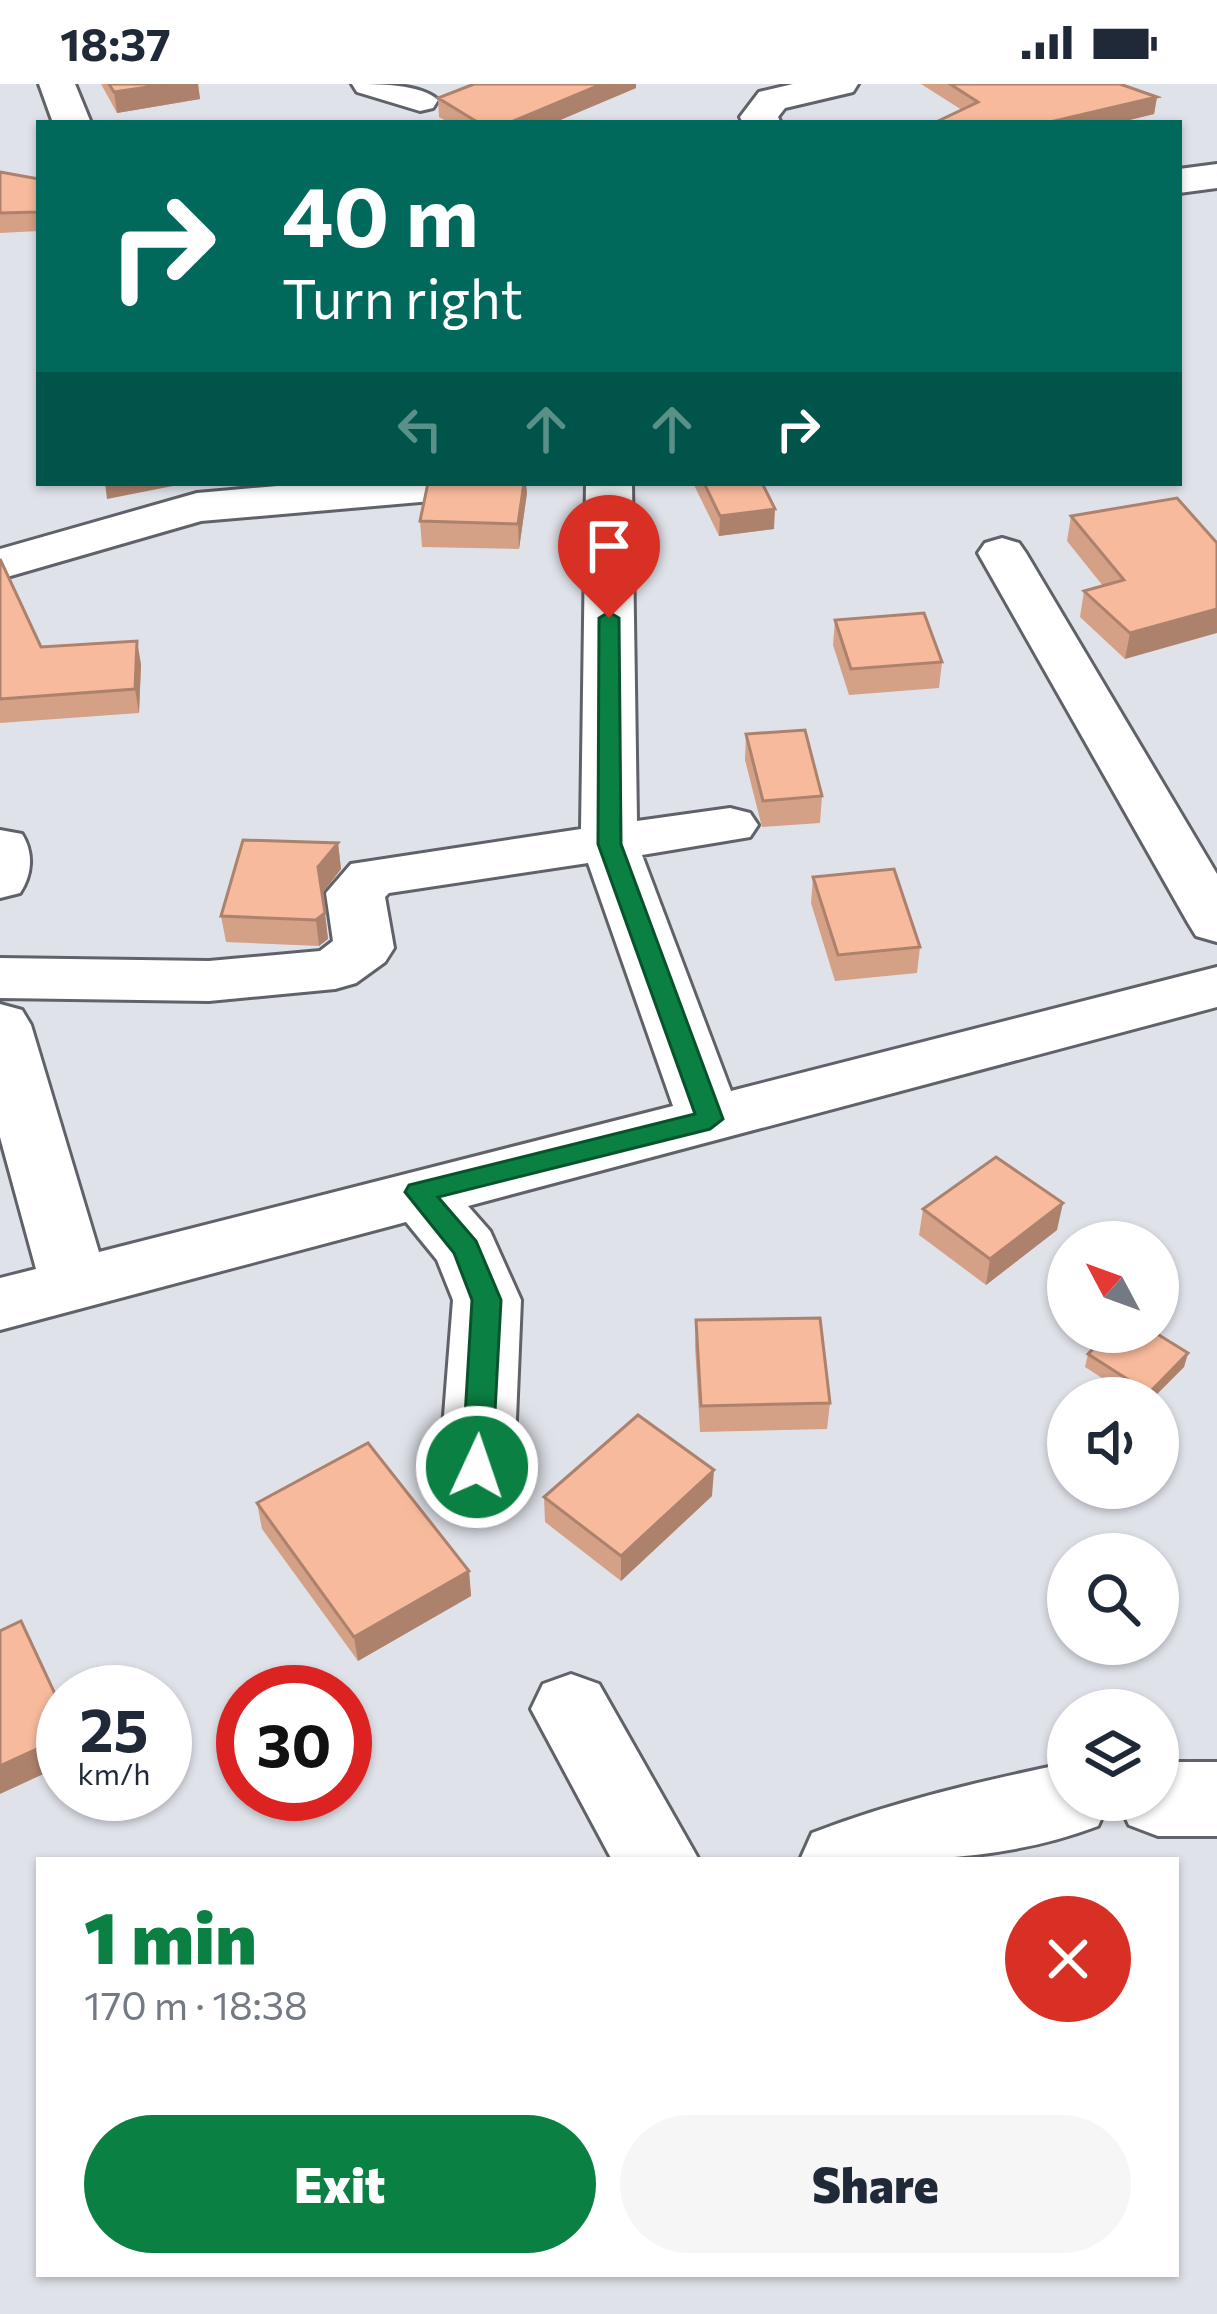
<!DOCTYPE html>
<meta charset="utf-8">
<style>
:root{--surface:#fff;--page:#f6f6f7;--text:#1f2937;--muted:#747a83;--accent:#0b8043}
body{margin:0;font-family:Commissioner,sans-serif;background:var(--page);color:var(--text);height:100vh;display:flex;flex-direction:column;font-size:45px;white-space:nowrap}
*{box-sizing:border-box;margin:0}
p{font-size:39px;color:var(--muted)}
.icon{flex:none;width:66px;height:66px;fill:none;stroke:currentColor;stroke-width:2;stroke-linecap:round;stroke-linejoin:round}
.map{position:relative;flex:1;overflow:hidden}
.panel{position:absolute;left:36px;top:1773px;width:1143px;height:420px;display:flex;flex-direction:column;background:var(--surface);border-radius:0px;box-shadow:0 3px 9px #0004}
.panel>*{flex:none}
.top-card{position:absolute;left:36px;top:36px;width:1146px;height:366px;border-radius:0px;box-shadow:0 3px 9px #0004;background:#00695c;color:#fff;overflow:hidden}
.needle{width:78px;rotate:311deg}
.buttons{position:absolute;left:1047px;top:1137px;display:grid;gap:24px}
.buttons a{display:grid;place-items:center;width:132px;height:132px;border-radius:50%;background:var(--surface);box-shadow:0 3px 9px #0004;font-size:60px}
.speed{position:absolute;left:36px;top:1581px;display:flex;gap:24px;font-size:60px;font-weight:700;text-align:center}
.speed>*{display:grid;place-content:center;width:156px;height:156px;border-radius:50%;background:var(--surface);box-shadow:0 3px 9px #0004;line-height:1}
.speed small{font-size:30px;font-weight:400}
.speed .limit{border:18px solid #d22;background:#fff;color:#111}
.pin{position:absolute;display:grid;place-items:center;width:102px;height:102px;color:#fff;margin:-123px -51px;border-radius:50% 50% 50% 0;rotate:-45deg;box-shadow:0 0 12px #0007}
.pin .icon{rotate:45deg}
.me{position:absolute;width:132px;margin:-66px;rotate:3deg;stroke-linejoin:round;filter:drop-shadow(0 0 9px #0008)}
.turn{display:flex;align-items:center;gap:42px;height:252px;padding:0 48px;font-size:54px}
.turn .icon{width:156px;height:156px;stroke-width:2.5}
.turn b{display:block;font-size:84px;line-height:102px}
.lanes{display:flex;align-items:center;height:114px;padding:0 48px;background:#0003;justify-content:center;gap:60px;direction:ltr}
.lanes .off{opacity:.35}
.round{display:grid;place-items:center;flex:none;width:126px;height:126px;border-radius:63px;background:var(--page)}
.summary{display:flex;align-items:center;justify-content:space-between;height:204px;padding:0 48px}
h1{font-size:72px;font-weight:800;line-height:90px;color:var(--accent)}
.button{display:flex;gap:24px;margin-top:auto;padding:24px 48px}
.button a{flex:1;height:138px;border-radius:72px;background:var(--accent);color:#fff;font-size:48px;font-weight:800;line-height:138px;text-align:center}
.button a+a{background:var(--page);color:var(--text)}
.status{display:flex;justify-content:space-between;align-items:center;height:84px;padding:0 60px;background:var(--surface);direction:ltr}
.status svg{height:33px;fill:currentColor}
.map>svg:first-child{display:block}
</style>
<div class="status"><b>18:37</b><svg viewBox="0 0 49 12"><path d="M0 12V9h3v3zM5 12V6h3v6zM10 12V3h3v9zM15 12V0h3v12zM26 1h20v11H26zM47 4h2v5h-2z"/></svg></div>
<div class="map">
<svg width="1217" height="2230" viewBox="0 0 1217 2230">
<rect width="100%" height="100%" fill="#e0e2ea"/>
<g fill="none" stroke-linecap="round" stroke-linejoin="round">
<defs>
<path id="minor" d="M39 0H75L91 39H53Z
M352 0C378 0 421 0 438 16L433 24 420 27 357 8Z
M793 0H858L853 8 785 24 778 33 781 39H743L740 33 759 8Z
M1217 80V104L1179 109V85Z
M312 399H501L495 409 478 413 201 437 0 495V465L197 409Z
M586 399H632L637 737 730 724 750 729 758 741 750 753 642 771 731 1007 1217 883V923L468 1122 490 1147 521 1216 514 1383 503 1404 477 1413 451 1404 440 1383 453 1216 437 1176 406 1138 0 1246V1194L36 1185 0 1053V920L22 926 31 941 99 1168 673 1022 588 779 389 809 385 813 394 864 385 878 356 899 335 905 209 917 0 914V874L209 877 320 867 333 857 326 809 351 780 581 745Z
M1002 454 1019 459 1026 469 1217 790V858L1196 852 1188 839 978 469 985 459Z
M0 746 22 750C34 769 32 791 20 809L0 814Z
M571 1590 599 1600 699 1776H612L531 1625 543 1600Z
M1158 1678H1217V1752H1158L1129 1741 1117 1716H1158Z
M1068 1679V1716H1110L1098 1742C997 1780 906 1776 800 1776L812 1749C896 1717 981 1697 1068 1679Z"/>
</defs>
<use href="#minor" stroke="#606269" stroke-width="6"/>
<use href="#minor" fill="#fff" fill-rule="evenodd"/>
</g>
<path fill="#d4a086" d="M101 0H198L200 15 117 29Z
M921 0H1120L1157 13 1154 30 1117 39H934L962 26Z
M636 4 553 39H450L439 33 438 14Z
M0 88 39 95V147L0 149Z
M693 399H762L774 445 719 452Z
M527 409 519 465 422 463 420 437Z
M1071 432 1217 459 1125 575 1080 533 1084 507 1103 502 1067 457Z
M0 475 41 563 141 580 139 629 0 639Z
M835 536 942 578 939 604 849 611 833 561Z
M746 650 822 712 820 739 762 743 745 676Z
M338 759 341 785 322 809 328 855 319 862 226 858 221 832Z
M813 793 920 863 917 889 835 897 811 819Z
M923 1125 1057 1146 986 1201 919 1151Z
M696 1236 830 1319 827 1345 700 1348 695 1262Z
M1188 1269 1184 1283 1153 1314H1133L1085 1283 1088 1270Z
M712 1412 621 1497 545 1438 544 1413Z
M257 1419 469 1487 471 1512 358 1577 262 1445Z"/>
<path fill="#ad826d" d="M168 0H198L200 15 117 29 114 8Z
M602 0H636V4L553 39H509Z
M1157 13 1154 30 1117 39H1046Z
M105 399H188L107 415Z
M524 399H526L527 409 519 465 518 440Z
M775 425 774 445 719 452 720 432Z
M1217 525V549L1125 575 1130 549Z
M137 557 141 580 139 629 135 605Z
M338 759 341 785 322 810 318 783Z
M325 829 328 855 319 862 316 836Z
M1063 1119 1057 1146 986 1201 990 1175Z
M1188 1269 1184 1283 1153 1314H1148L1149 1309Z
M714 1386 712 1412 621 1497V1472Z
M469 1487 471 1512 358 1577 354 1553Z
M63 1653V1681L0 1710V1682Z"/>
<path fill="#f7ba9c" stroke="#ad826d" stroke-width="3" d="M109 0H168L114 8Z
M474 0H602L509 39H479L438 14Z
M950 0H1120L1157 13 1046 39H934L978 18Z
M0 88 39 95V128L0 129Z
M428 399H524L518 440 420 437Z
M704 399H762L775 425 720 432Z
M1177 414 1217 459V525L1130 549 1084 507 1124 496 1071 432Z
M0 475 41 563 137 557 135 605 0 615Z
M924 529 942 578 851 585 835 536Z
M805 646 822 712 763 717 746 650Z
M243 756 338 759 318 783 325 829 316 836 221 832Z
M894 785 920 863 838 871 813 793Z
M996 1073 1063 1119 990 1175 923 1125Z
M820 1234 830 1319 701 1322 696 1236Z
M1110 1248H1154L1188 1269 1149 1309 1088 1270Z
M638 1331 714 1386 621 1472 544 1413Z
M368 1359 469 1487 354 1553 257 1419Z
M21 1537 63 1627V1653L0 1682V1547Z"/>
<path fill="#0b8043" stroke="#07532c" stroke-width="3" d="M609 528 619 534 621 760 723 1035 710 1045 438 1113 476 1157 501 1216 492 1383 488 1392H467L462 1383 472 1216 454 1169 405 1108 409 1101 695 1030 598 760 599 534Z"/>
</svg>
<div class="buttons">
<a><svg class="needle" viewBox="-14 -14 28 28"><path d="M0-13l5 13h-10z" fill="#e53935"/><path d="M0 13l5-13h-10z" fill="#747a83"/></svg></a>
<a><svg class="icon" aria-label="sound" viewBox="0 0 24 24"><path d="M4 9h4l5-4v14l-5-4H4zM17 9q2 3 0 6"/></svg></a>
<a><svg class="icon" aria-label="search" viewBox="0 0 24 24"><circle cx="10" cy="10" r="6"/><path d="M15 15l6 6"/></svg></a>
<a><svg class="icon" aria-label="layers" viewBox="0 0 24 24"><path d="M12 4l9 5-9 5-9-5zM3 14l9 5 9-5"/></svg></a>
</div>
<div class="speed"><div>25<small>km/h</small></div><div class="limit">30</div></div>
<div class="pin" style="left:609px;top:534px;background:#d93025"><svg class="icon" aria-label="arrive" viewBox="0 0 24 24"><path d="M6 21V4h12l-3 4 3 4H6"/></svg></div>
<svg class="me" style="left:477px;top:1383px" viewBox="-20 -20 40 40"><circle r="17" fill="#0b8043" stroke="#fff" stroke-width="3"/><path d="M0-11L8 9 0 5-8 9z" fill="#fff"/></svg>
<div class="top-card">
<div class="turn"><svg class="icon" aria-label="right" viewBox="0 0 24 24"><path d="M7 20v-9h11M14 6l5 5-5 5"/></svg><div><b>40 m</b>Turn right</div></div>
<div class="lanes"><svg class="icon off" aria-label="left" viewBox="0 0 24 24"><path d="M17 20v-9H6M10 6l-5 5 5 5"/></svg><svg class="icon off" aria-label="ahead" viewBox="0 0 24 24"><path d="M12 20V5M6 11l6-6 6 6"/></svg><svg class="icon off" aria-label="ahead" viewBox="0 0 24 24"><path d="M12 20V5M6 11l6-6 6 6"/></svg><svg class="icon" aria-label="right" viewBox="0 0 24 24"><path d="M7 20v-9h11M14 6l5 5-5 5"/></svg></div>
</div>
<section class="panel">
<div class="summary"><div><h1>1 min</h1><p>170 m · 18:38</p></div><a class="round" style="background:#d93025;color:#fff"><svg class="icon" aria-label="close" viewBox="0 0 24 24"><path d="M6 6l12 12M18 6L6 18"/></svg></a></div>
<div class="button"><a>Exit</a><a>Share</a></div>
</section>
</div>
